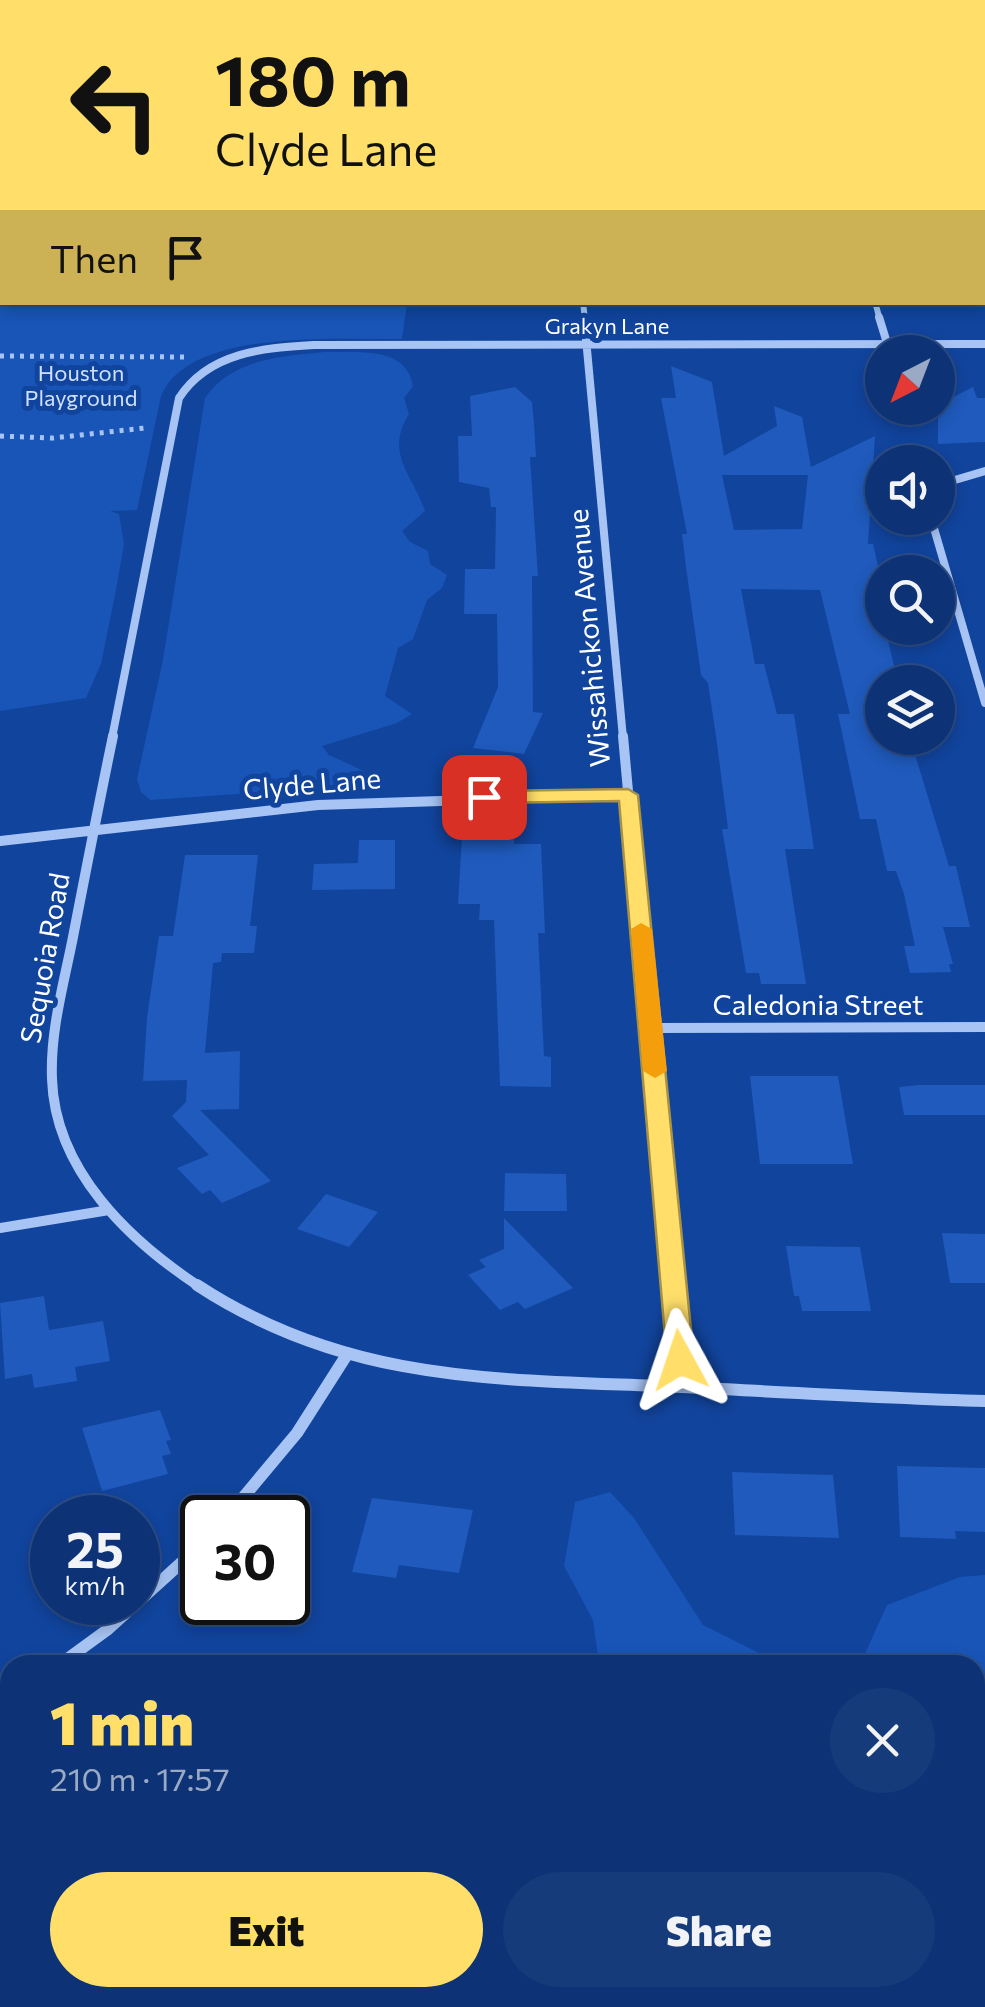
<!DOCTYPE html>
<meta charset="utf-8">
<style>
:root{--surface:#0d3376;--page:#163b7b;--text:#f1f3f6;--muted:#9aaac5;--line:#2d4e88;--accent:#ffdf6a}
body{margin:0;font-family:Commissioner,sans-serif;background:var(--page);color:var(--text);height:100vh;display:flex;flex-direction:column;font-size:38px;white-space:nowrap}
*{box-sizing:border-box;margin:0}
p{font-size:32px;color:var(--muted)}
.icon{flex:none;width:55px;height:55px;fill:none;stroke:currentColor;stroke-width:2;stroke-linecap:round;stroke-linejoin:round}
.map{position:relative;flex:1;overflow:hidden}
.drawer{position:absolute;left:0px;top:1655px;width:985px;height:352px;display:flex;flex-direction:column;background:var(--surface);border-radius:30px 30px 0 0;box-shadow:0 5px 15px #0003,0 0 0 2px var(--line)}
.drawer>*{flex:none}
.guide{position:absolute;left:0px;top:0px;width:985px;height:305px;box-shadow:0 5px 15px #0003,0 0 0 2px var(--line);background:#ffdf6a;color:#111;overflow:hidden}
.needle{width:65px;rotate:222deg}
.tools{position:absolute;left:865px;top:335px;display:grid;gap:20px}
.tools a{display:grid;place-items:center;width:90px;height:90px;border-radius:50%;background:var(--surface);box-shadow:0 5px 15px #0003,0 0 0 2px var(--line);font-size:50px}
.speed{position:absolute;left:30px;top:1495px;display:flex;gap:20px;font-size:50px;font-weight:700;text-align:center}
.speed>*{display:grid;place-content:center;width:130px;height:130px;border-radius:50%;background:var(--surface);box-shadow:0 5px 15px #0003,0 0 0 2px var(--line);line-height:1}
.speed small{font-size:25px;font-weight:400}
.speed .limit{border:5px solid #111;border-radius:15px;background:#fff;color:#111}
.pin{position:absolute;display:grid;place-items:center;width:85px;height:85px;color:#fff;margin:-42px;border-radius:20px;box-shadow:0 5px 15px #0006}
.me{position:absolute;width:110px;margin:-55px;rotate:355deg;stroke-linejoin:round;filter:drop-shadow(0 0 8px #0008)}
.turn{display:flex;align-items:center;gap:35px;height:210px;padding:0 50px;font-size:45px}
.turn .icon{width:130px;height:130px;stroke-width:2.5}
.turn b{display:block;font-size:70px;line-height:85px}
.then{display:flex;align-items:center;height:95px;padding:0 50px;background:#0003;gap:20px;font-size:38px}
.round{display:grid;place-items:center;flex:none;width:105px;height:105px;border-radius:52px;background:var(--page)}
.head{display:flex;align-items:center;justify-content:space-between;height:170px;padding:0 50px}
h1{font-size:60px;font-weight:800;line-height:75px;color:var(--accent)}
.button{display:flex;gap:20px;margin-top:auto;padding:20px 50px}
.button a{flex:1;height:115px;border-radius:60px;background:var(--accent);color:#111;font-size:40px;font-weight:800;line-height:115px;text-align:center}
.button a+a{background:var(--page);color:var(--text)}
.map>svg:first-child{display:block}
</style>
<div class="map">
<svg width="985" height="2007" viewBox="0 0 985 2007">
<rect width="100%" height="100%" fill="#11449d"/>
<path fill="#1955b7" d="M0 211 2 302 407 303 402 339C341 340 190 327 161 396L137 510 110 511 119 514 124 544 116 590 101 664 86 698 0 711Z
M325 352C357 353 406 345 413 386L404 398 409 414C384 454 413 475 425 511L402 531 410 542 428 551 430 564 447 575 442 588 427 600 413 639 398 648 385 696 412 714 397 723 322 746 329 755 364 771 363 781 352 786 150 800 141 792 137 779 163 660 205 398C231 359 282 356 325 352Z
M610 1492 634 1518 703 1625 765 1656H864L887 1605 960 1577 985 1575V2007H0V1747L10 1742V1998H975V1665H511L521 1657 598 1656 593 1620 564 1566 575 1502Z"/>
<path fill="#1f5abc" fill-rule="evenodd" d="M671 366 712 382 724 456 777 426 774 406 802 417 811 467 875 436 868 544H873L882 583H874L898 682H882V738H910L949 866H956L970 927H943L953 964H949L951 972 910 973 904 946H915L904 894 896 871H887L876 819H860L838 714H850L820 590 741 589 755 664H764L777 714H794L814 849H785L806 984H761L759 973H746L722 829H728L716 736 708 683 701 675 686 567 682 534H687L661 398H676ZM722 475H808L802 529 734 530Z
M515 387 532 402 534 423 536 457H530L538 576H532L533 712 543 713 524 754 473 748 498 687 497 614H464L465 569H495L496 507H491L489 488 459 482 458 436H472L470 396Z
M973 387 977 398H985V442L938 444V405Z
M462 836H504L514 837V844H541L545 933H538L544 1056 551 1057V1087L500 1086 494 920H479L480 904H458Z
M359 840H395V889L312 890 314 864 358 863Z
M185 855H258L250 926H257L254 953H222L221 962 213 963 205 1053 240 1051 239 1109 200 1110 271 1181 222 1203 210 1190 202 1194 177 1168 209 1155 172 1116 186 1102 187 1080 143 1081 147 1017 159 936H173Z
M750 1076H838L853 1164H760Z
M919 1085H985V1115H904L899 1087Z
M505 1173 566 1174 567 1211H504Z
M326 1194 378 1212 349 1247 297 1229Z
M504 1218 573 1288 525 1309 518 1302 500 1310 468 1275 486 1267 479 1260 504 1249Z
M942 1233 985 1234V1283H950Z
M786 1246 860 1247 871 1311H802L799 1296H794Z
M44 1296 49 1330 103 1321 110 1361 75 1367 77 1381 34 1388 32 1374 5 1379 0 1303Z
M160 1410 171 1440 166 1441 171 1454 162 1456 168 1474 102 1491 82 1428Z
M897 1466 985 1468V1532L955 1531 956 1539 900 1537Z
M732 1472 833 1475 839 1538 735 1535Z
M372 1498 473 1510 459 1573 399 1565 396 1578 352 1572Z"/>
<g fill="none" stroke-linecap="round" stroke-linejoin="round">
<path stroke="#a7c4f4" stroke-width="5" stroke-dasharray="4 6" stroke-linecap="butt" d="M0 356 189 357
M0 436 53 438 145 428"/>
<path stroke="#a7c4f4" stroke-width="6" d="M215 0 227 2
M583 302 585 320
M875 302 880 320"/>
<path stroke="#a7c4f4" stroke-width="8" d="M584 317 623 738
M879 317 887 343
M938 485 985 471
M931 518 985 703
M112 738 179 398C209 352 263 348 314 345L985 344"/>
<path stroke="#a7c4f4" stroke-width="10" d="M113 736C99 803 86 870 73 937 64 983 50 1031 52 1079 55 1171 130 1241 200 1287
M623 736 673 1287
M0 841 318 805 628 795
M651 1028 985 1027
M0 1228 109 1210"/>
<path stroke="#a7c4f4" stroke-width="12" d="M197 1285C351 1386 506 1379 681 1387 782 1392 883 1398 985 1401
M673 1285 682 1387
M226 1518 297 1433 348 1353
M59 1665 107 1630 202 1544
M0 1705 10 1698"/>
</g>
<path fill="#ffdf6a" stroke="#a69145" stroke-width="2.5" d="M628 789 638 795 694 1360 680 1370 667 1360 619 801 484 803 474 797 484 791Z"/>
<path fill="#f59e0b" d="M641 923 652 929 667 1071 655 1078 643 1071 631 929Z"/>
<g text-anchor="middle" stroke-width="10" stroke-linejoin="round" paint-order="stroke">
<g font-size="22" fill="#fff" stroke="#11449d">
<text x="607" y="334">Grakyn Lane</text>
</g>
<g font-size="22" fill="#cfe1fe" stroke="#11449d">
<text x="81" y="381">Houston<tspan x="81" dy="25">Playground</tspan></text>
</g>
<g font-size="28" fill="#fff" stroke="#11449d">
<text transform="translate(589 638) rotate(-95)" y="10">Wissahickon Avenue</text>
<text transform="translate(312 784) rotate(-5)" y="10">Clyde Lane</text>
<text transform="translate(45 958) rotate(-80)" y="10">Sequoia Road</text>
<text x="818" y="1015">Caledonia Street</text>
</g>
</g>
</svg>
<div class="tools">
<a><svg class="needle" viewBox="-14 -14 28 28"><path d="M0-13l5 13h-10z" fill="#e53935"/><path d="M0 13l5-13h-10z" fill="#9aaac5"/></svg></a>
<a><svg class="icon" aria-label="sound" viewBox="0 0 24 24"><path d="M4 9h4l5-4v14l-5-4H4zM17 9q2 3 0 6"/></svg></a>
<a><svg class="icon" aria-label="search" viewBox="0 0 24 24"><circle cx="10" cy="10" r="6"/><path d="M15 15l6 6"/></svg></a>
<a><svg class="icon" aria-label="layers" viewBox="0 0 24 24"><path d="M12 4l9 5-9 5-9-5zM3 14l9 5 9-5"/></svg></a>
</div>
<div class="speed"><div>25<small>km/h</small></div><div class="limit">30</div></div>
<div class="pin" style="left:484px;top:797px;background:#d93025"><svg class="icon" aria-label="arrive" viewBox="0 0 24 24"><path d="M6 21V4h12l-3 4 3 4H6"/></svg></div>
<svg class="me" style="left:680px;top:1360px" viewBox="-20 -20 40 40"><path d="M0-17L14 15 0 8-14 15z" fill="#ffdf6a" stroke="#fff" stroke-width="4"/></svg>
<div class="guide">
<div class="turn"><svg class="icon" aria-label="left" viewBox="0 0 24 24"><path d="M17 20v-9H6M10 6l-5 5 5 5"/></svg><div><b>180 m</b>Clyde Lane</div></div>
<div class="then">Then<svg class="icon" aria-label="arrive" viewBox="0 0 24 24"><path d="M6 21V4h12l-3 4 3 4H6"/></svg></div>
</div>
<section class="drawer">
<div class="head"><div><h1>1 min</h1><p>210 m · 17:57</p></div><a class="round"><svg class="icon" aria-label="close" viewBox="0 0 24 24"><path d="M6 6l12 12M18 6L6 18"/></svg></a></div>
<div class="button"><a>Exit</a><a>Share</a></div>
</section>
</div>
